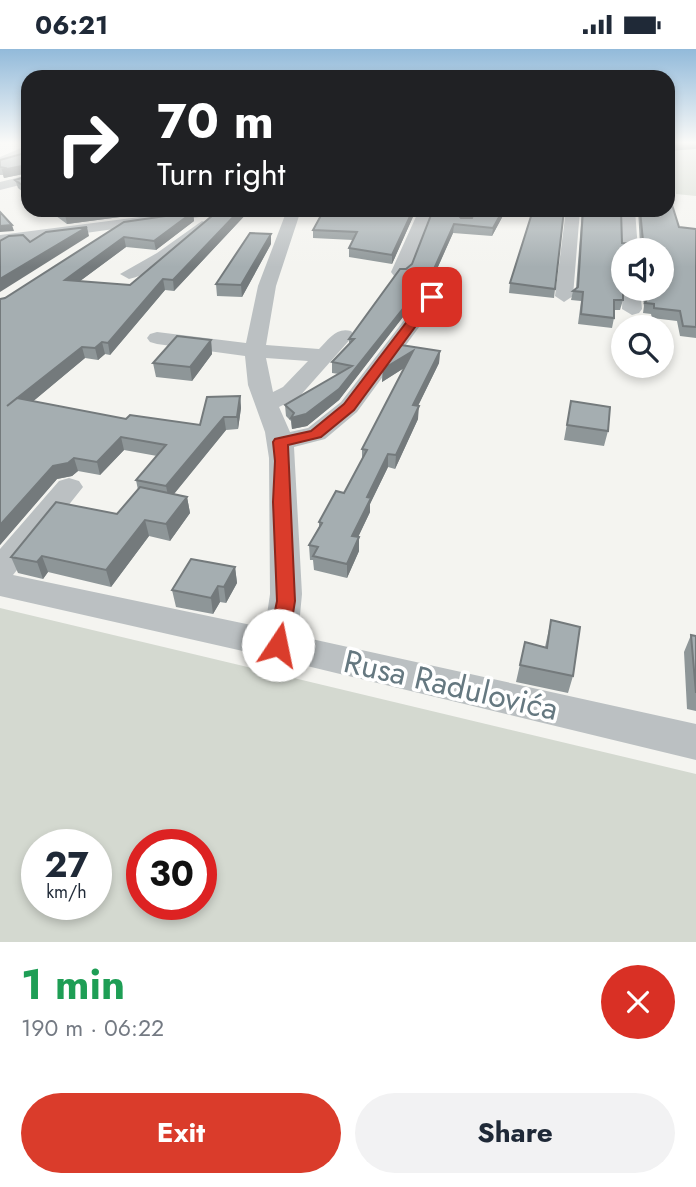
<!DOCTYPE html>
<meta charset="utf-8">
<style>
:root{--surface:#fff;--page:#f2f2f3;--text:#1f2937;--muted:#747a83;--accent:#da3c2b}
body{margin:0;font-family:Jost,sans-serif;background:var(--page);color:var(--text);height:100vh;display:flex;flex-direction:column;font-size:26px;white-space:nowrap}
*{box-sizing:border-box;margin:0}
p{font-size:23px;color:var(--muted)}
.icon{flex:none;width:38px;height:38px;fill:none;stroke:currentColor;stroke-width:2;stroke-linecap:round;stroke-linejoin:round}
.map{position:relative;height:893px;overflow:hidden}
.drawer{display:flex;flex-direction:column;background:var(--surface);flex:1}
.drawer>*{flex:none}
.guide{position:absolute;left:21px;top:21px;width:654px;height:147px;border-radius:21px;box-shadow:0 4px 10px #0003;background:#202124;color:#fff;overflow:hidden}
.fabs{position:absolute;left:611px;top:189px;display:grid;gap:14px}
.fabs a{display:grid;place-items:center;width:63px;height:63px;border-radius:50%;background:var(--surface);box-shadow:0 4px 10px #0003;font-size:35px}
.speed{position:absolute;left:21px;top:780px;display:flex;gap:14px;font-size:35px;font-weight:700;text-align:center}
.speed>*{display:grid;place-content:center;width:91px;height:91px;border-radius:50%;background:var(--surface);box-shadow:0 4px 10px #0003;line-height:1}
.speed small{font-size:18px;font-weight:400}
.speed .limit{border:10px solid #d22;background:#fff;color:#111}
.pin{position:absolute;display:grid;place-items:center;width:60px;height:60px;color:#fff;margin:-30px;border-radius:14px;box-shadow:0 4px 10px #0006}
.me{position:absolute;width:77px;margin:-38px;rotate:11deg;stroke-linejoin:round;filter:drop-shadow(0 0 5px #0008)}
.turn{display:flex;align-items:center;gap:24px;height:147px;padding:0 21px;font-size:32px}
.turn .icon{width:91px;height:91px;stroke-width:2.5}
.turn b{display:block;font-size:49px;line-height:60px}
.round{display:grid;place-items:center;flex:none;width:74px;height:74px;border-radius:37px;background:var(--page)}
.head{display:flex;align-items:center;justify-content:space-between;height:119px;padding:0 21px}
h1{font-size:42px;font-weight:700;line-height:52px;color:#1e9e55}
.cta{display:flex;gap:14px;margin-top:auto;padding:14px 21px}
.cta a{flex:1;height:80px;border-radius:42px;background:var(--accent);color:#fff;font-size:28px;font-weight:700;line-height:80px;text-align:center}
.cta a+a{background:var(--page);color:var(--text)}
.status{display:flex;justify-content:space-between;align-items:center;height:49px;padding:0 35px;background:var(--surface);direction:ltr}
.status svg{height:19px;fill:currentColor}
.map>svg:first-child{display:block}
</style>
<div class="status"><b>06:21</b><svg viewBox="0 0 49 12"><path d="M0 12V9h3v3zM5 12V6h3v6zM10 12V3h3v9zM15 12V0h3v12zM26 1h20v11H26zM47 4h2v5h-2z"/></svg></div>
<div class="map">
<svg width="696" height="893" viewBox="0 0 696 893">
<rect width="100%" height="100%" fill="#f4f4f0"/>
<path fill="#d4d9d0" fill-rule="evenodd" d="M696 93V147L676 145 668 96Z
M0 559 696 725V893H0ZM37 796H96V856H37ZM142 796H201V856H142Z"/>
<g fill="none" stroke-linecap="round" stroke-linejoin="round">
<path fill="#bbc0c2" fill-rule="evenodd" d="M28 96V103L0 117V108Z
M28 126V134L0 141V133Z
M194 161H228L221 165 0 196V186Z
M287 161H301L276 237 266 296 319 300C329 290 336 278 351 282L354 286 299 348 279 358 290 383 308 379 341 353 425 244 432 242 441 248 357 363 325 390 294 398 302 545 298 587 696 675V711L278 610 0 547V500L59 432 69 429 79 432 83 438 13 526 265 579 270 545 269 409 265 383 248 336 245 307 157 295 150 293 147 289 150 285 157 283 246 294 258 237ZM266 309 308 312 283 338 273 343Z
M419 161H433L409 223 406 227H394L391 223Z
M461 161H475L470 175H460L458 172Z
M566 161H580L573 247 564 253 555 247Z
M621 161H635L638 201H622Z
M202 172 207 174 210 177 207 180C184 199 159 223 129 230L120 225 157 204Z
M623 238 640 240 642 260 639 264 632 266 622 260Z"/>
</g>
<path fill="#8e9698" d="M28 103V147L18 139 15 131 28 127V124L4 129 3 126H0V111Z
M669 149 679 178 696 180V289L680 287 677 272 652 269 651 265 643 264 644 257 642 240H662L623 201V251L620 261H614V269L612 279 578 275 581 252 571 251 573 242 576 239 582 161H621L622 194 640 195 638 161H668Z
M48 161H173L67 175Z
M219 161H250L174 242 165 241 110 306 105 305 98 311 85 309 33 352 126 370 200 376 240 347 241 359 238 380 226 381 174 445 187 448 190 464 170 492 149 487 111 538 48 523 43 530 18 524 11 508 117 465 138 441 136 431 157 407 124 401 100 426 78 422 72 427 57 430 0 496V250L5 249 124 173 193 163 194 172 156 201 126 198 80 232 130 236Z
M416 161 392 215 349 208V199L353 191 313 189V181Z
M433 161H459L458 166 461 169H472L506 161 492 187 453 184 429 238 421 237 416 251 339 351 307 377 292 380 291 372 286 367 285 356 339 325 332 324V313L349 296V290L412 215Z
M271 195 242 248 217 247 216 235Z
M510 234 555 240 554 249 509 244Z
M211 291 212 305 192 332 156 328 153 314Z
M440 302 439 314 418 357V370L395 420 388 418 370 455V463L358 488 359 502 347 529 314 521 313 511H310L309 496 319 478V473L344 444 362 410V400L404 319 382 333 383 320Z
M571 352 608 382 604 397 564 391Z
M235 518 237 534 226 554 220 553 213 565 176 558 172 541Z
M551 571 573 627 568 644 516 633 525 593 545 598Z
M691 586 696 587V662L687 660 684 603Z"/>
<path fill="#747a7c" d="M696 94V100L668 102V95Z
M27 116 28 124 4 129 2 121Z
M100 161H173L67 175 65 165Z
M240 161H250L174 242 173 231Z
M413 161H416L392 215V206Z
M503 161H506L492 187 493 179Z
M193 163 194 172 156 201 154 192Z
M454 175 453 184 429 238 430 229Z
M12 176 14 182 0 183V177Z
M87 178 89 187 0 243V230Z
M271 185V195L242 248 241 236Z
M124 188 126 198 68 241 65 231Z
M421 228V237L416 251 339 351 307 377 292 380 291 369 339 340Z
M163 230 165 241 110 306 108 294Z
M211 291 212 305 192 332 190 318Z
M102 293 105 305 98 311 95 299Z
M82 298 85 309 12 370 7 357Z
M413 302 412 314 382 333 383 320Z
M440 302 439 314 412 369 413 356Z
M240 347 241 359 238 380 237 368Z
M419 357 418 370 395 420 396 406Z
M224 368 226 381 169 451 166 437Z
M121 388 124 401 100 426 97 413Z
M388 405V418L370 455V463L352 501V487L367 448Z
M74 409 78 422 72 427 57 430 0 496V476L53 417Z
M187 448 190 464 170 492 166 475Z
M145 471 149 487 111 538 106 521Z
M359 488V502L347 529V515Z
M42 507 48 523 43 530 37 513Z
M235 518 237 534 226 554 224 538Z
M218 537 220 553 213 565 211 549Z"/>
<path fill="#a5aeb1" stroke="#747a7c" stroke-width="2" d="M668 93H696V94L668 95Z
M28 103V140L15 131 28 127 27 116 2 121 5 119 0 118V111Z
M668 143 679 178 696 180V278L683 277 680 262 654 259V255L645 254 647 250 646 240H662V201H623V251H614V269L581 265 583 243 573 242 578 238 583 161H621L622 194 640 195 643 192 640 161H668Z
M58 161H100L65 165Z
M219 161H240L173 231 163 230 108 294 102 293 95 299 82 298 7 357 17 349 126 370 130 366 200 376 207 348 240 347 237 368H224L166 437 136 431 166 396 121 388 97 413 74 409 68 414 53 417 0 476V250L5 249 124 173 193 163 154 192 124 188 65 231 130 236Z
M324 161H413L392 206 349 199 357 183 313 181Z
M433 161H458L457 165 461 169H472L475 161H503L493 179 454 175 430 229 421 228 417 242 339 340 306 365 291 369 294 364 285 356 352 317 332 313 354 290H349L400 220H406L412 215Z
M533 161H564L555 240 510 234Z
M0 163 12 176 0 177Z
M87 178 0 230V192L9 187 23 186 30 193 46 183Z
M250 184 271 185 241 236 216 235Z
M177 287 211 291 190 318 153 314Z
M401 296 440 302 413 356 419 357 396 406 388 405 367 448 371 449 352 487 359 488 347 515 313 507 318 498 309 496 322 474 319 473 336 442 344 444 367 401 362 400 413 302 383 320Z
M571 352 610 358 608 382 567 376Z
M140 438 187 448 166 475 145 471 106 521 42 507 37 513 11 508 56 453 117 465Z
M191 510 235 518 224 538 218 537 211 549 172 541Z
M551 571 580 578 573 627 520 616 525 593 547 599Z
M691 586 696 587V644Z"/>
<linearGradient id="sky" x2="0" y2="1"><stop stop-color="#92bada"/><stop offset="0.43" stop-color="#fafaf8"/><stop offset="1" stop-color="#fafaf8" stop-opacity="0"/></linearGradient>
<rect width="696" height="218" fill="url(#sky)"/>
<path fill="#da3c2b" stroke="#8e271c" stroke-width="2" d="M428 245 437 248 354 361 321 388 288 396 295 552 288 596 285 601 278 604 271 601 268 596 277 552 273 453 275 412 273 393 275 390 311 382 344 355Z"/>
<g text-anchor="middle" stroke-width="7" stroke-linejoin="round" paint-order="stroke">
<g font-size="32" fill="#657880" stroke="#fff">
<text transform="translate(451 636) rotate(13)" y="11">Rusa Radulovića</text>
</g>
</g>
</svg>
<div class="fabs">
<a><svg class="icon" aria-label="sound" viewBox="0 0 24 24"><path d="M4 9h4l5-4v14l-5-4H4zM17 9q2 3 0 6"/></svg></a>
<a><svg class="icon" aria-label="search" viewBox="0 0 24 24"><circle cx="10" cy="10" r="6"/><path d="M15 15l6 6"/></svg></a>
</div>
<div class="speed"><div>27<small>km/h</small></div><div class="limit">30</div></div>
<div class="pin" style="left:432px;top:248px;background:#d93025"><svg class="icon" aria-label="arrive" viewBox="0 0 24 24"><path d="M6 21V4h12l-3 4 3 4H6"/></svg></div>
<svg class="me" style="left:278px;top:596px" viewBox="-20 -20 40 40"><circle r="19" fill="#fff"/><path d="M0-13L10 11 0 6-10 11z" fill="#da3c2b"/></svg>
<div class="guide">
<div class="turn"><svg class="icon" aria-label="right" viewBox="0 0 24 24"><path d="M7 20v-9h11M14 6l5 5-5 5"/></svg><div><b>70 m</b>Turn right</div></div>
</div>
</div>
<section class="drawer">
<div class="head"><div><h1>1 min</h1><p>190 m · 06:22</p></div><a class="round" style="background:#d93025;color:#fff"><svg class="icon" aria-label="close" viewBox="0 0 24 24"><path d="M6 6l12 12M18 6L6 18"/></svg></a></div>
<div class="cta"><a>Exit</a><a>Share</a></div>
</section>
